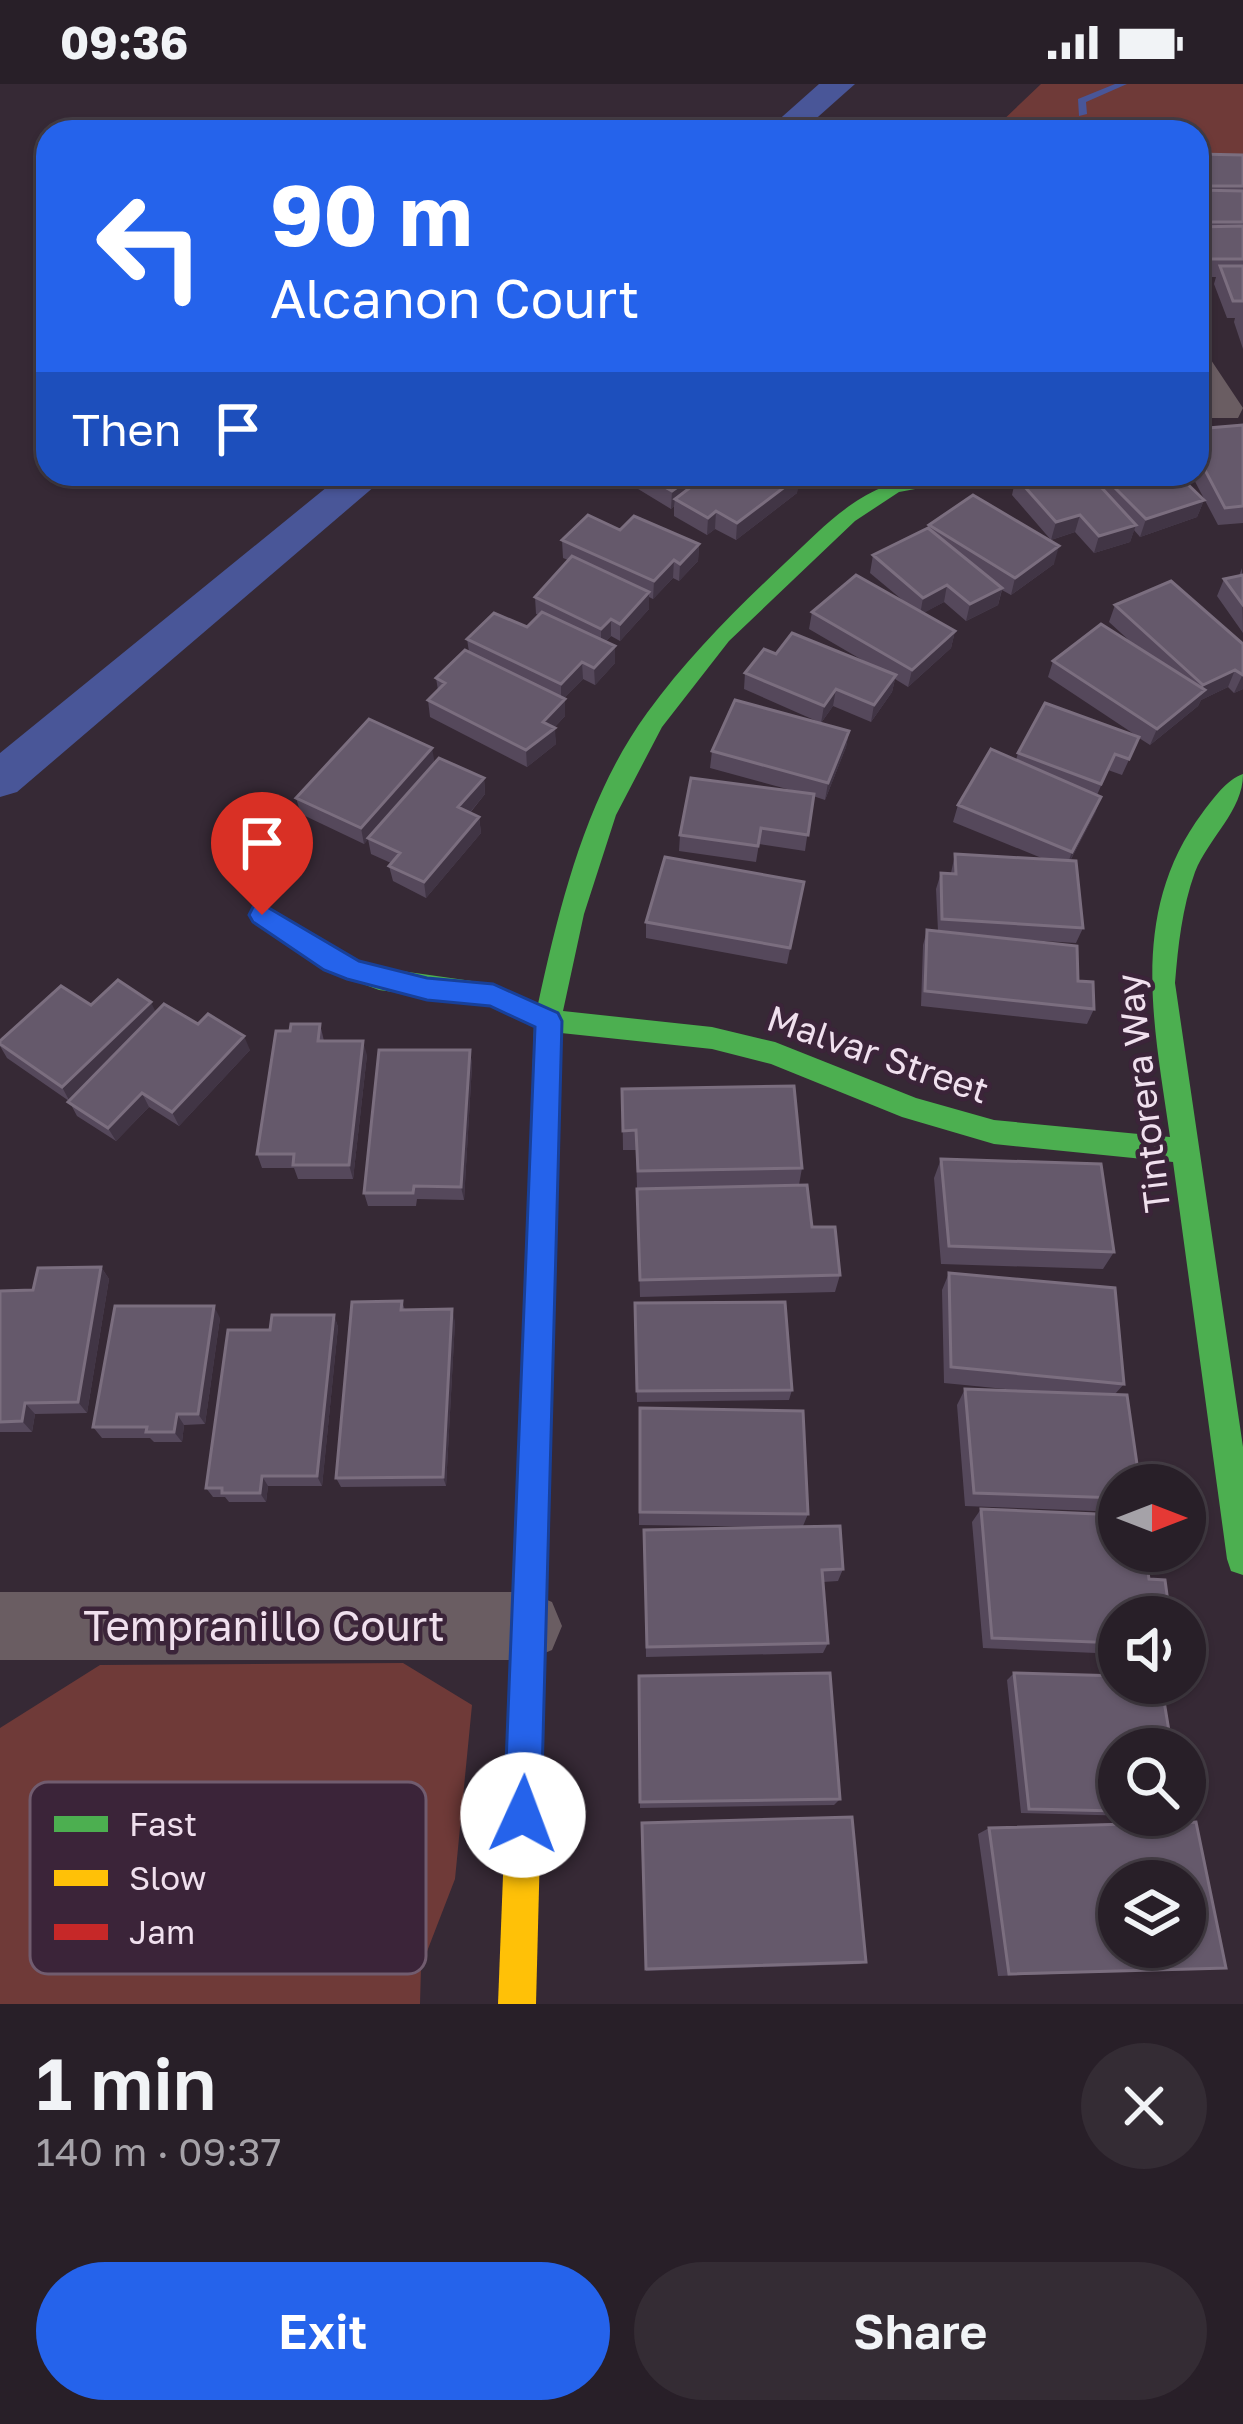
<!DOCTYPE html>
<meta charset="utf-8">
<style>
:root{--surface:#281f28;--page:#342c34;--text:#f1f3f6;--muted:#a5a2a8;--line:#443d45;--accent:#2563eb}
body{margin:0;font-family:"Golos Text",sans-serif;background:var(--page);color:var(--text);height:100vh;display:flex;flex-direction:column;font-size:45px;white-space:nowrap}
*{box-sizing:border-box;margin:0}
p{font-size:39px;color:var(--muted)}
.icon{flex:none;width:66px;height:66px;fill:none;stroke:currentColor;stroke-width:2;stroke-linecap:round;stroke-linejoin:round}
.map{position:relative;height:1920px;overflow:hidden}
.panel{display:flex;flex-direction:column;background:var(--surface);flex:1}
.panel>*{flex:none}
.hud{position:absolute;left:36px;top:36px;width:1173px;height:366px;border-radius:36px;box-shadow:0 3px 9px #0004,0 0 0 3px var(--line);background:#2563eb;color:#fff;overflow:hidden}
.needle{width:78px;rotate:90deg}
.controls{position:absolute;left:1098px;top:1380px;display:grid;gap:24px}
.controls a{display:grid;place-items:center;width:108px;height:108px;border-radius:50%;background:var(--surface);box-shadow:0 3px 9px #0004,0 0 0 3px var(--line);font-size:60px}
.pin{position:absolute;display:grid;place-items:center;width:102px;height:102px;color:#fff;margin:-123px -51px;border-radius:50% 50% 50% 0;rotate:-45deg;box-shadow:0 0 12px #0007}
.pin .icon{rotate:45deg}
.me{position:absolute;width:132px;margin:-66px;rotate:2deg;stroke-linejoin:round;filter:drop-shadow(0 0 9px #0008)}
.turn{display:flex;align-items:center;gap:42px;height:252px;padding:0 36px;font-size:54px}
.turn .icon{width:156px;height:156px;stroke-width:2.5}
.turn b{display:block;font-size:84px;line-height:102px}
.then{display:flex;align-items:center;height:114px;padding:0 36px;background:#0003;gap:24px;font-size:45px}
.round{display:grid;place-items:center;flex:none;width:126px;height:126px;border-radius:63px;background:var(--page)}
.overview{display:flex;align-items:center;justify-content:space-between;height:204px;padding:0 36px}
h1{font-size:72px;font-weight:600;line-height:90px}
.cta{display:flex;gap:24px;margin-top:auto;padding:24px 36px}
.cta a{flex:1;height:138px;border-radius:72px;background:var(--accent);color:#fff;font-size:48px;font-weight:600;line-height:138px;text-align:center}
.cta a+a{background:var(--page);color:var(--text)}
.status{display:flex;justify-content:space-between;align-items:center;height:84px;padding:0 60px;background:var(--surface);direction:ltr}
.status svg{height:33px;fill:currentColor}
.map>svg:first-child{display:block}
</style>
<div class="status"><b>09:36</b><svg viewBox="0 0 49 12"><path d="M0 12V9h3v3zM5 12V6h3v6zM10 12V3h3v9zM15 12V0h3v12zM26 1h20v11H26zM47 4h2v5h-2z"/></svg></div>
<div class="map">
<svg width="1243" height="1920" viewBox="0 0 1243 1920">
<rect width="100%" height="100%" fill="#362935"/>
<path fill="#6f3a38" d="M1041 0H1243V72H1197V48H1013L998 41Z
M403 1579 472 1621 455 1795 421 1883 420 1920H0V1644L100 1581Z"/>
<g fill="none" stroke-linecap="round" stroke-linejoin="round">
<path fill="#495698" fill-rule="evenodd" d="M1115 0H1127L1086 18 1087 30 1079 32 1078 15Z"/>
<path fill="#495698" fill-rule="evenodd" d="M819 0H855L801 48H765Z
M343 390H389L17 708 0 713V669Z"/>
<path fill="#6a5d62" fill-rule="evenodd" d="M1197 272 1211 276 1243 324 1238 334H1210C1196 313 1197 297 1197 272Z
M0 1508H528L552 1518 562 1542 552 1566 528 1576H0Z"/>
<path fill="#4caf50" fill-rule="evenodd" d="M928 390H974L964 396 899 408 855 437 729 557 662 643 616 731 584 830 563 927 712 943 775 958 916 1014 994 1036 1170 1053C1154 940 1128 828 1203 728 1214 714 1226 696 1243 690 1243 727 1209 753 1195 788 1182 824 1178 862 1175 899L1243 1363V1491L1231 1487 1227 1475 1173 1078 994 1060 902 1033 771 980 712 965 561 949 557 1094 553 1103 543 1107 533 1103 529 1094 534 943 489 921 379 906 325 886 253 838 249 831 262 821 343 872 380 884 493 900 538 920C560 820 586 713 647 629 687 574 734 527 784 480 832 435 860 402 928 390Z"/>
<path fill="#ffc107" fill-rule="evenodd" d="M532 1442 544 1446 548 1458 536 1920H498L516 1458 520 1446Z"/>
<path fill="#c62828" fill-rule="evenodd" d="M543 1081 553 1085 557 1094 548 1458 544 1470 532 1474 520 1470 516 1458 529 1094 533 1085Z"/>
</g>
<path fill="#55485b" d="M1197 70 1243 71V265L1234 238 1235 234H1227L1214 200 1216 193H1202L1197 179Z
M1243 341V439L1218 441 1191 390H1197V345Z
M620 390H797L799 392 797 409 736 456 715 445 707 451 674 432V422L671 425 620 394Z
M1027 390H1177L1204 416 1197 433 1140 453 1134 446 1130 458 1094 469 1075 448 1051 456 1012 411 1016 393Z
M929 441 1054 480 1011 511 1002 506 998 521 966 537 944 518 923 529 955 547 951 564 908 603 895 595 892 608 871 638 833 622 821 639 744 605 745 589 776 570 869 580 809 545 812 528 906 519 870 489 873 471 928 444Z
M620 446 699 460 698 477 679 497 673 494 653 515 649 513V525L620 557 611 552 606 557 615 562V579L595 601 583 595 563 615 565 632 554 644 556 660 527 683 430 633 428 616 438 606 436 594 469 568 467 555 527 543 539 531 536 530 535 513 568 476 563 474 562 456Z
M1242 484 1243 549 1217 512 1224 495 1239 492Z
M1115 521 1243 560V605L1234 609 1228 603 1201 616 1198 622 1150 661 1139 654 1122 691 1108 686 1097 711 1101 713 1095 729 1070 777 1083 844 1076 859 1013 855 1078 897 1094 925 1087 940 921 922 923 861 927 846 938 847 936 805 941 789H951L955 770 1044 775 953 738 958 721 1016 676 1018 669 1137 652 1048 593 1053 577 1133 560 1109 538Z
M849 647 846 663 825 716 813 712 805 767 759 760 756 778 679 767 680 751 798 708 710 684 712 667Z
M434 679 484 694 485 710 470 729 479 733 481 749 426 814 393 797 389 782 391 779 371 770 368 755 364 760 301 730 296 714Z
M804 798 787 880 646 854V838Z
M91 921 156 929 198 940 250 966 179 1042 149 1023 116 1057 77 1032 69 1017 7 974 0 962V957Z
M320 940 324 957 367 971 353 1095H298L294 1084H262L257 1070 290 947Z
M470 966 472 981 464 1116 417 1115 416 1122H368L364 1109Z
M622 1005 802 1084 799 1101 812 1143 840 1191 835 1208 640 1213 636 1066H623Z
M941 1075 1114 1168 1103 1185 941 1180 934 1094Z
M101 1183 109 1195 87 1329 35 1330 32 1348H0V1207L33 1206Z
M949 1189 1124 1300 1115 1310 1119 1428 965 1422 957 1321 965 1305 1037 1308 944 1299 942 1206Z
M402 1217 405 1226 455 1237 446 1402 341 1403 336 1394Z
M635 1219 792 1306 789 1316 637 1318Z
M334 1231 338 1243 322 1402H268L266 1418H229L225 1413H213L206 1404 270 1246Z
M220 1234 205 1340 184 1341 182 1358H154L150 1354H102L93 1343Z
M640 1324 808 1430 803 1442 843 1485 838 1497 823 1498 828 1559 823 1569 646 1573 644 1446 787 1443 639 1441Z
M981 1425 1119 1533V1570L983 1564 972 1438Z
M1014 1589 1119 1665V1731H1176L1171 1733 1021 1729 1007 1596Z
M639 1592 840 1715 834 1721 640 1724Z
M989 1744 1226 1884 998 1892 978 1750Z
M641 1745 866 1878 859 1880 646 1887Z"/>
<path fill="#413545" d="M696 390H719L675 415 674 422 671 425 672 407Z
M799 392 797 409 736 456 737 439Z
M1204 416 1197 433 1140 453 1146 435Z
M716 427 715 445 707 451 708 434Z
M1080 431 1075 448 1051 456 1056 438Z
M1136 441 1130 458 1094 469 1099 452Z
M699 460 698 477 679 497 680 480Z
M1059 462 1054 480 1011 511 1015 494Z
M674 476 673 494 653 515 654 497Z
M947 501 944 518 920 531 923 514Z
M1002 504 998 521 966 537 970 520Z
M649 508V525L620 557V540Z
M611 535V552L601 562V545Z
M955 547 951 564 908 603 912 586Z
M615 562V579L595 601 594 584Z
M582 578 583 595 561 617V600Z
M1235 586 1228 603 1201 616 1198 622 1150 661 1157 645 1199 611 1203 601Z
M896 591 892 608 871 638 874 621Z
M1243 591V605L1234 609 1242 592Z
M836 605 833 622 821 639 824 622Z
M565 615V632L553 645 555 644 556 660 527 683 526 666 543 638Z
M849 647 846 663 825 716 828 699Z
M432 664 435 680 364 760 361 744Z
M484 694 485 710 461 739 458 723Z
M1101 713 1095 729 1066 784 1072 768Z
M479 733 481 749 426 814 424 798Z
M151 918 158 933 70 1018 62 1003Z
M244 952 250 966 179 1042 172 1028Z
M363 957 367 971 353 1095 349 1081Z
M470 966 472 981 464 1116 461 1103Z
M142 1009 149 1023 116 1057 108 1044Z
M101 1183 109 1195 87 1329 78 1318Z
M214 1222 220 1234 205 1340 198 1330Z
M452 1225 455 1237 446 1402 443 1393Z
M334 1231 338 1243 322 1402 317 1392Z
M25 1319 35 1330 32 1348 22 1337Z
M177 1330 184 1341 182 1358 174 1348Z
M262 1392 268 1402 266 1418 260 1409Z"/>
<path fill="#65596b" stroke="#7b6e7f" stroke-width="3" fill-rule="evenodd" d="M1197 70 1243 71V102H1197Z
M1197 106 1243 107V138H1204L1197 119Z
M1243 142V175H1208L1197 143Z
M1220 182H1243V217H1233Z
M1243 341V422L1225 424 1197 371V345Z
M642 390H696L672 407Z
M708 390H797L799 392 737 439 716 427 708 434 675 415Z
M1027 390H1089L1136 441 1099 452 1080 431 1056 438 1016 393Z
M1101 390H1177L1204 416 1146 435Z
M973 411 1059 462 1015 494 929 441Z
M588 431 620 446 634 432 699 460 680 480 674 476 654 497 562 456Z
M928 444 1002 504 970 520 947 501 923 514 873 471Z
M572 472 649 508 620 540 611 535 601 545 535 513Z
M856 491 955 547 912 586 812 528Z
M1243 491V521L1224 495Z
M1171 497 1243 560V591L1235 586 1203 601 1115 521Z
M542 528 615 562 594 584 582 578 561 600 467 555 494 529 527 543Z
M1101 540 1205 606 1157 645 1053 577Z
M792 549 896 591 874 621 836 605 824 622 745 589 764 565 776 570Z
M465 566 565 615 543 638 555 644 526 666 428 616 445 599 436 594Z
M735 616 849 647 828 699 712 667Z
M1045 619 1139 653 1129 675 1115 670 1101 700 1018 669Z
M369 635 432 664 361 744 296 714Z
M991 665 1101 713 1072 768 958 721Z
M439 674 484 694 458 723 479 733 424 798 389 782 400 769 368 754Z
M691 694 814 710 808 751 761 744 758 762 680 751Z
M955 770 1076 777 1083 844 942 835 941 789 956 790Z
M665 773 804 798 790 864 646 838Z
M927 846 1077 862 1078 897 1093 898 1094 925 925 907Z
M118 896 151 918 62 1003 0 960V957L61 902 91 921Z
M164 920 198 940 208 930 244 952 172 1028 142 1009 108 1044 68 1018Z
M291 940H320L318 957H363L349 1081H293L294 1070H257L276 947H290Z
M379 966H470L461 1103 414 1102 413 1109H364Z
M794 1002 802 1084 638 1087 636 1046 623 1047 622 1005Z
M941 1075 1101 1080 1114 1168 949 1162Z
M807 1101 812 1143H835L840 1191 640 1196 637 1105Z
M101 1183 78 1318 25 1319 22 1337 0 1338V1207L33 1206 38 1184Z
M949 1189 1115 1204 1124 1300 951 1283Z
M402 1217 401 1226 452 1225 443 1393 336 1394 352 1218Z
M785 1218 792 1306 637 1307 635 1219Z
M115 1222H214L198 1330H177L174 1348H146L147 1343H93Z
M272 1231H334L317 1392H262L260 1409H222V1404H206L228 1246H270Z
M965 1305 1127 1311 1140 1401H1119V1414L974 1409Z
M640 1324 803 1327 808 1430 640 1428Z
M981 1425 1119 1431V1467H1145L1149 1495 1165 1496 1170 1533H1119V1559L992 1554Z
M840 1442 843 1485 822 1486 828 1559 647 1563 644 1446Z
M830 1589 840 1715 640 1718 639 1592Z
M1014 1589 1119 1592V1599H1161L1172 1665H1119V1727L1029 1725Z
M852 1733 866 1878 646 1885 642 1739Z
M1196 1738 1226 1884 1009 1890 989 1744ZM1119 1797H1185V1863H1119Z"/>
<path fill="#2563eb" stroke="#184099" stroke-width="3" d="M262 820 359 877 427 894 493 900 558 929 562 937 541 1731 535 1744 523 1749 510 1744 504 1731 535 943 490 922 427 916 347 895 324 886 253 838 249 831 253 823Z"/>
<g text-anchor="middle" stroke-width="9" stroke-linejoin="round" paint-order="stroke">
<g font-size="36" fill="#f0e0ee" stroke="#3b2439">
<text transform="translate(878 970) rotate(19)" y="13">Malvar Street</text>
<text transform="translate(1143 1009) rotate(-97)" y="13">Tintorera Way</text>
</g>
<g font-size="42" fill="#f0e0ee" stroke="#3b2439">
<text x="264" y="1557">Tempranillo Court</text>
</g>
</g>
<rect x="30" y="1698" width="396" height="192" rx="18" fill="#3b2439" stroke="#715c6f" stroke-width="3"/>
<rect x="54" y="1732" width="54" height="16" fill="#4caf50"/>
<rect x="54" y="1786" width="54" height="16" fill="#ffc107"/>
<rect x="54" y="1840" width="54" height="16" fill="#c62828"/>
<g font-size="33" fill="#f0e0ee">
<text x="129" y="1752">Fast</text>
<text x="129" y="1806">Slow</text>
<text x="129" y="1860">Jam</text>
</g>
</svg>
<div class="controls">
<a><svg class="needle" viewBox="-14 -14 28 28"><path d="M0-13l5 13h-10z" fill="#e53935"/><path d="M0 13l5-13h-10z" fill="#a5a2a8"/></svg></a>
<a><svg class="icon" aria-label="sound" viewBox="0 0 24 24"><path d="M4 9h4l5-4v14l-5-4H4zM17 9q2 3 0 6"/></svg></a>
<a><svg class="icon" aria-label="search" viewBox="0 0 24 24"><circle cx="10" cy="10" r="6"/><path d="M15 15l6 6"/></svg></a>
<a><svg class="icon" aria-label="layers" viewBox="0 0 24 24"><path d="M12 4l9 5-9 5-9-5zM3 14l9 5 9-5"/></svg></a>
</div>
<div class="pin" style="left:262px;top:831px;background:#d93025"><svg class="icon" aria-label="arrive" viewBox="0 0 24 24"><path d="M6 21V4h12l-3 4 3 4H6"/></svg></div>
<svg class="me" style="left:523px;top:1731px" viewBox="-20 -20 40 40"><circle r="19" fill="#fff"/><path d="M0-13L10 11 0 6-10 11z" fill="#2563eb"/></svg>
<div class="hud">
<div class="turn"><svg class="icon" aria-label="left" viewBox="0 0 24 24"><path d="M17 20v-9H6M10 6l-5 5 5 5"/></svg><div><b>90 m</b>Alcanon Court</div></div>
<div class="then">Then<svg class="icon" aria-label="arrive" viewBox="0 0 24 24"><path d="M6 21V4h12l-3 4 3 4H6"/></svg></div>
</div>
</div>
<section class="panel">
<div class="overview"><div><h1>1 min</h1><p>140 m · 09:37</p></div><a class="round"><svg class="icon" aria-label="close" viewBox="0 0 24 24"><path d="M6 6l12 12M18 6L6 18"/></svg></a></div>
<div class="cta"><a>Exit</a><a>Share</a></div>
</section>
